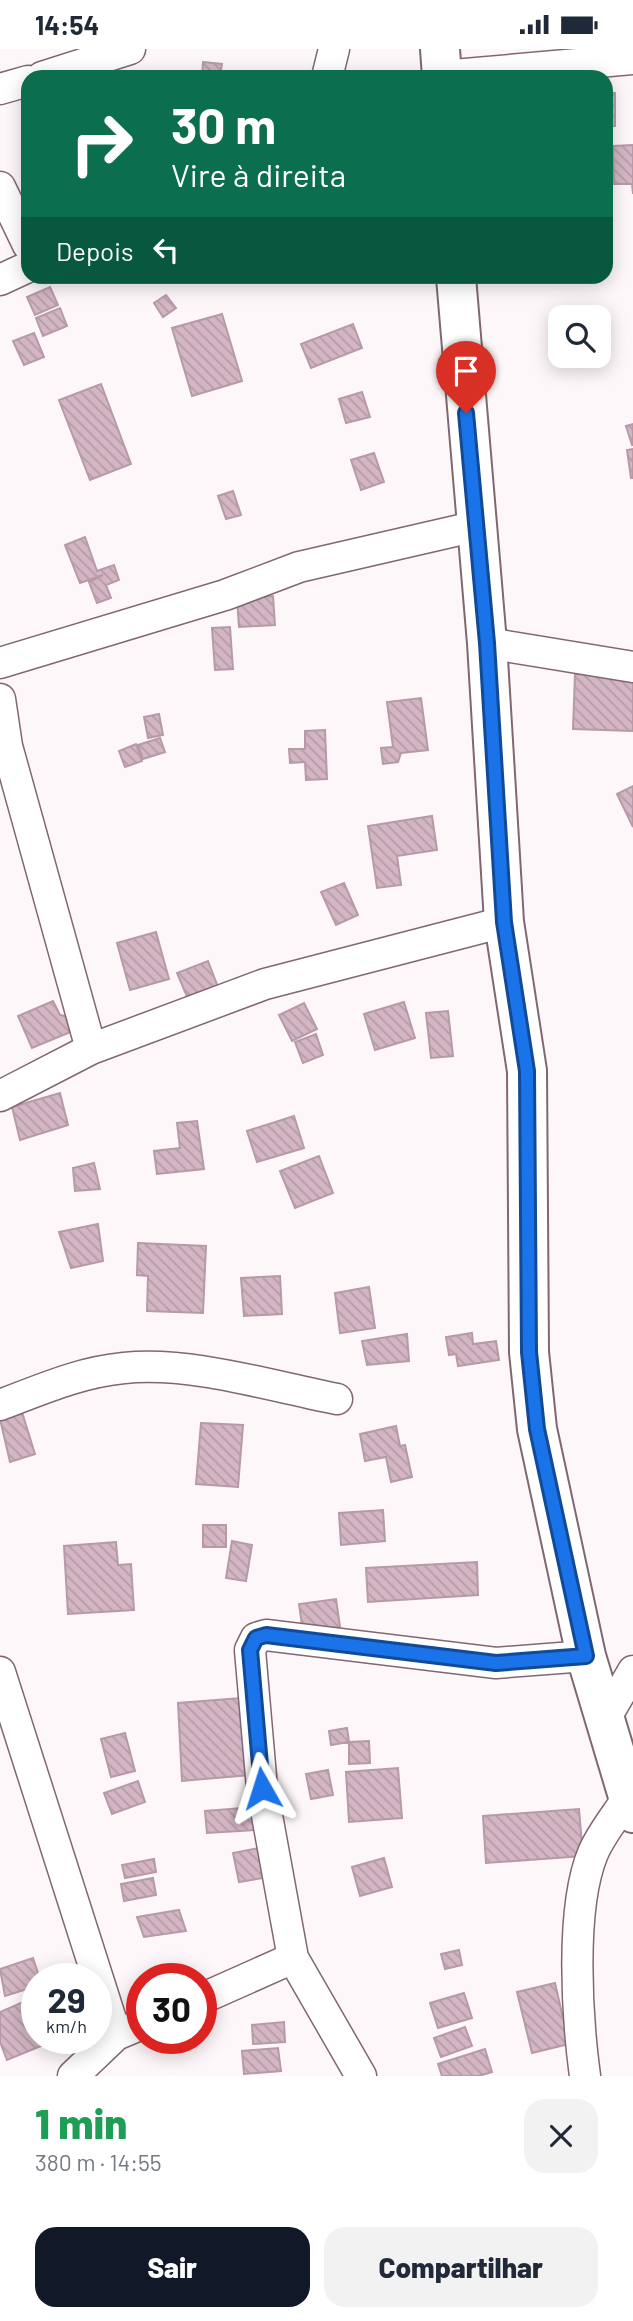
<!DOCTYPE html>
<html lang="pt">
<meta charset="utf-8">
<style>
:root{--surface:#fff;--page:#f2f2f3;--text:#1f2937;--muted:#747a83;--accent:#111827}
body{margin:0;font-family:Barlow,sans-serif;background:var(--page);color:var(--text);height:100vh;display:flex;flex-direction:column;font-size:26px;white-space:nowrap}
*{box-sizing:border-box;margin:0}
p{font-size:23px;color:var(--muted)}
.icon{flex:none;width:38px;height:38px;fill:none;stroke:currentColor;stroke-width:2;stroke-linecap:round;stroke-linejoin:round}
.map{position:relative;height:2027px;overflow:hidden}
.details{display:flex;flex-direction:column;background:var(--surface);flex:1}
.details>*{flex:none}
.top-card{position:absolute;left:21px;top:21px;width:592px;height:214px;border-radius:21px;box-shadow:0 4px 18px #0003;background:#0b6e4f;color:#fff;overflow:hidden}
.controls{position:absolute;left:548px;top:256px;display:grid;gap:14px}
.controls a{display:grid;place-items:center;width:63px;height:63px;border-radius:14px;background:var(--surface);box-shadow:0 4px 18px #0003;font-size:35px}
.speed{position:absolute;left:21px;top:1914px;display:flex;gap:14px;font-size:35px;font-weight:700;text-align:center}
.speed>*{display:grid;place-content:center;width:91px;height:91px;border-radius:50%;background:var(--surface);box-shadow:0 4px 18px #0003;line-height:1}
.speed small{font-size:18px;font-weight:400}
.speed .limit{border:10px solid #d22;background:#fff;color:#111}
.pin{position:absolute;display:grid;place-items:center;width:60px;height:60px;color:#fff;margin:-72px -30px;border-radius:50% 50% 50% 0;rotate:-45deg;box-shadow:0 0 7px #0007}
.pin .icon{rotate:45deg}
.me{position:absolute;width:77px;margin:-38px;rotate:354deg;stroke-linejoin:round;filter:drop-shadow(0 0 5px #0008)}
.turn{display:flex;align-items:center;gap:24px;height:147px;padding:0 35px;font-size:32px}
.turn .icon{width:91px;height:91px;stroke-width:2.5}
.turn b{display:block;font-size:49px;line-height:60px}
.then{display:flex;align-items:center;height:66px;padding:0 35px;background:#0003;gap:14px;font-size:26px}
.round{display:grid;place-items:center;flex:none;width:74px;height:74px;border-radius:21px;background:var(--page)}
.summary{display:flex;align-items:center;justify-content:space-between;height:119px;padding:0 35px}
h1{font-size:42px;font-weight:800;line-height:52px;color:#1e9e55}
.action{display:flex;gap:14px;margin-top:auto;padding:14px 35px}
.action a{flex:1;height:80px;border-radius:21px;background:var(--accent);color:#fff;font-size:28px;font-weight:800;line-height:80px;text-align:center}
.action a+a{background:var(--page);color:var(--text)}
.status{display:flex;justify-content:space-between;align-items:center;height:49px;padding:0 35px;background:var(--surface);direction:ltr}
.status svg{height:19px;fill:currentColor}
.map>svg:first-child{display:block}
</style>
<div class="status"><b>14:54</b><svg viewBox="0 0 49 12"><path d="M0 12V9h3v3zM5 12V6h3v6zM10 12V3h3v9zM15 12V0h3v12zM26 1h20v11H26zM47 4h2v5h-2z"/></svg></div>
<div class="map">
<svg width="633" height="2027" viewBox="0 0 633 2027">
<defs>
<pattern id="building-back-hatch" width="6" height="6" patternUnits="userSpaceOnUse" patternTransform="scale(1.75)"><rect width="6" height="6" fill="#d3b5c3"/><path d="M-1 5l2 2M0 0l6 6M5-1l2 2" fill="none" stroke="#b59ba7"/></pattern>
</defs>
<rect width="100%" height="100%" fill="#fdf7fa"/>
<path fill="url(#building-back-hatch)" stroke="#b69aa7" stroke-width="2" d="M203 13 222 15 220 28H202Z
M606 44H615V77H606Z
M633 96V145L632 135H614L613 97Z
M50 238 58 256 35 266 27 248Z
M166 246 176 259 163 268 154 254Z
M60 259 67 277 43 287 36 269Z
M222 265 242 332 192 347 172 279Z
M353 275 362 299 311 319 301 295Z
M34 284 44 308 24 316 13 292Z
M101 335 131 415 90 431 59 351Z
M362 343 370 368 346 374 339 350Z
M633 375V396H632L626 377Z
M633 400V429H631L627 401Z
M374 404 384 433 361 441 351 411Z
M233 442 241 466 226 470 218 447Z
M85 488 97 522 114 516 119 531 106 536 111 549 97 554 89 533 103 526 80 534 65 496Z
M273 547 275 576 239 578 237 550Z
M230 578 233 620 215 621 212 579Z
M575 625 633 627V682L573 680Z
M421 649 428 701 401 704 398 713 383 715 381 699 393 698 387 653Z
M159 665 163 686 148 689 144 668Z
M325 681 327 730 306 731 305 713 290 714 289 700H305V682Z
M160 689 165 703 143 710 138 696Z
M136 695 142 712 125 718 119 702Z
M633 737V778L617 745Z
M432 767 437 801 397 807 401 836 377 839 368 777Z
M344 834 358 866 336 876 321 843Z
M156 883 169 930 130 941 117 894Z
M208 912 218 938 188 950 177 924Z
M53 952 60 966 66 967 73 982 32 999 18 967Z
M404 953 415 989 375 1001 364 965Z
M304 954 317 980 292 992 279 966Z
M448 962 453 1007 431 1009 426 964Z
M316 985 323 1006 303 1014 295 993Z
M60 1044 68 1076 20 1091 12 1058Z
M294 1067 304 1099 257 1113 247 1082Z
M197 1072 204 1120 157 1125 154 1102 180 1099 177 1074Z
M319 1107 333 1144 295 1159 280 1122Z
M94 1114 100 1140 75 1142 73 1119Z
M98 1175 103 1212 71 1219 59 1183Z
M138 1194 206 1197 203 1264 147 1262 148 1227 137 1226Z
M280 1227 282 1265 244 1267 241 1229Z
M369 1238 375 1279 340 1284 335 1244Z
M472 1284 473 1295 496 1292 499 1311 458 1317 456 1305 449 1306 446 1288Z
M407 1285 409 1312 367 1316 362 1292Z
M22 1363 35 1405 10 1413 0 1370Z
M201 1374 243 1376 238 1438 196 1435Z
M396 1377 400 1397 405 1396 412 1428 391 1433 386 1408 365 1412 360 1385Z
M383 1461 385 1492 341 1496 339 1464Z
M203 1476H226V1498H203Z
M232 1492 252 1496 246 1532 226 1529Z
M116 1493 118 1516 131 1515 134 1561 68 1565 64 1497Z
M477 1513 478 1546 368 1553 366 1519Z
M336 1550 340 1578 303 1583 299 1555Z
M241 1649 250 1726 182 1732 178 1654Z
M347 1679 349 1693 331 1696 329 1682Z
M125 1684 135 1722 111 1728 101 1690Z
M369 1692 370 1714 349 1715V1693Z
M398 1719 402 1769 349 1773 346 1723Z
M328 1721 333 1746 311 1750 306 1725Z
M138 1732 145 1753 112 1765 104 1744Z
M255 1758 257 1781 207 1784 205 1762Z
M579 1760 583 1807 486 1814 483 1767Z
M269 1797 275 1827 239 1833 233 1804Z
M384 1809 392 1838 360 1847 352 1818Z
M154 1810 156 1823 125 1829 122 1816Z
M153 1829 156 1846 124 1852 121 1835Z
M179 1861 186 1882 144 1888 137 1868Z
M459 1901 462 1916 445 1920 441 1905Z
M33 1909 40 1930H37V1937L5 1947 0 1920Z
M555 1934 569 1995 532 2004 517 1943Z
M464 1944 472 1969 438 1979 430 1954Z
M37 1947V1990H58L7 2011 0 1993V1963Z
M284 1973 285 1993 253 1995 252 1976Z
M465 1978 472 1997 441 2008 434 1989Z
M278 1999 281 2022 244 2025 242 2002Z
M485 2000 492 2023 479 2027H442L438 2015Z"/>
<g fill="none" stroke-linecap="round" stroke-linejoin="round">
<defs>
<path id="minor" d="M442 27 633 10
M42 28 130 0
M327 28 334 0
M0 40 28 32
M0 138 28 196
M0 231 28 218
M487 594 633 618
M0 614 225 546 299 518 477 477
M0 650 7 697 91 1000
M0 1047 91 1000 265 935 504 873
M0 1356C40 1341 80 1323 124 1319 191 1312 270 1337 337 1350
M0 1623 116 1986
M605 1670 633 1622
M201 1950 293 1909
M73 2027 116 1986 142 1975
M361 2027 293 1909 262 1739 250 1601 256 1589 266 1586 496 1614 586 1607
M585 2027C577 1968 570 1859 593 1804 601 1785 616 1767 627 1750"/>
<path id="secondary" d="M440 0 442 28
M456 228 487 594 504 873 527 1022 529 1303 537 1380 586 1607 633 1764"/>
</defs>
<use href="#minor" stroke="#816773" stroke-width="33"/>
<use href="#secondary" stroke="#816773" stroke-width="42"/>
<use href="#minor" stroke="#fff" stroke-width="30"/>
<use href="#secondary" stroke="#fff" stroke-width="38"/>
</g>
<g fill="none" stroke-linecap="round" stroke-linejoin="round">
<defs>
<path id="route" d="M262 1739 250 1601 256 1589 266 1586 496 1614 586 1607 537 1380 529 1303 527 1022 504 873 487 594 466 364"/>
</defs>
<use href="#route" stroke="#114b97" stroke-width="18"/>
<use href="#route" stroke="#1a73e8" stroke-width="12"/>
</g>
</svg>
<div class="controls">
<a><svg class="icon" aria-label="search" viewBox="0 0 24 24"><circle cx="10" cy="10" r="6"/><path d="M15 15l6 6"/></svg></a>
</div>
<div class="speed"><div>29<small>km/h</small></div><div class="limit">30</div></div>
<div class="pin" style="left:466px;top:364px;background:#d93025"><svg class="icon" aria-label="arrive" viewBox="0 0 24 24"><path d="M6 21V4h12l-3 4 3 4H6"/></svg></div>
<svg class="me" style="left:262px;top:1739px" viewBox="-20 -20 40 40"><path d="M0-17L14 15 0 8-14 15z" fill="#1a73e8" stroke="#fff" stroke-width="4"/></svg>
<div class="top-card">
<div class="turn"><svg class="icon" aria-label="right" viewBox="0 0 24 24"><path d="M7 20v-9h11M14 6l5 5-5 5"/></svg><div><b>30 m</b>Vire à direita</div></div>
<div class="then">Depois<svg class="icon" aria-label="left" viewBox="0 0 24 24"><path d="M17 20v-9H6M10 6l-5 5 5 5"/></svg></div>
</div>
</div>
<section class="details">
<div class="summary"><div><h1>1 min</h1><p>380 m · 14:55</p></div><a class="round"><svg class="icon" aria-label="close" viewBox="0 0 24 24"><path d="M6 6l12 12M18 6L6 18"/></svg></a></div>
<div class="action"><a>Sair</a><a>Compartilhar</a></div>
</section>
